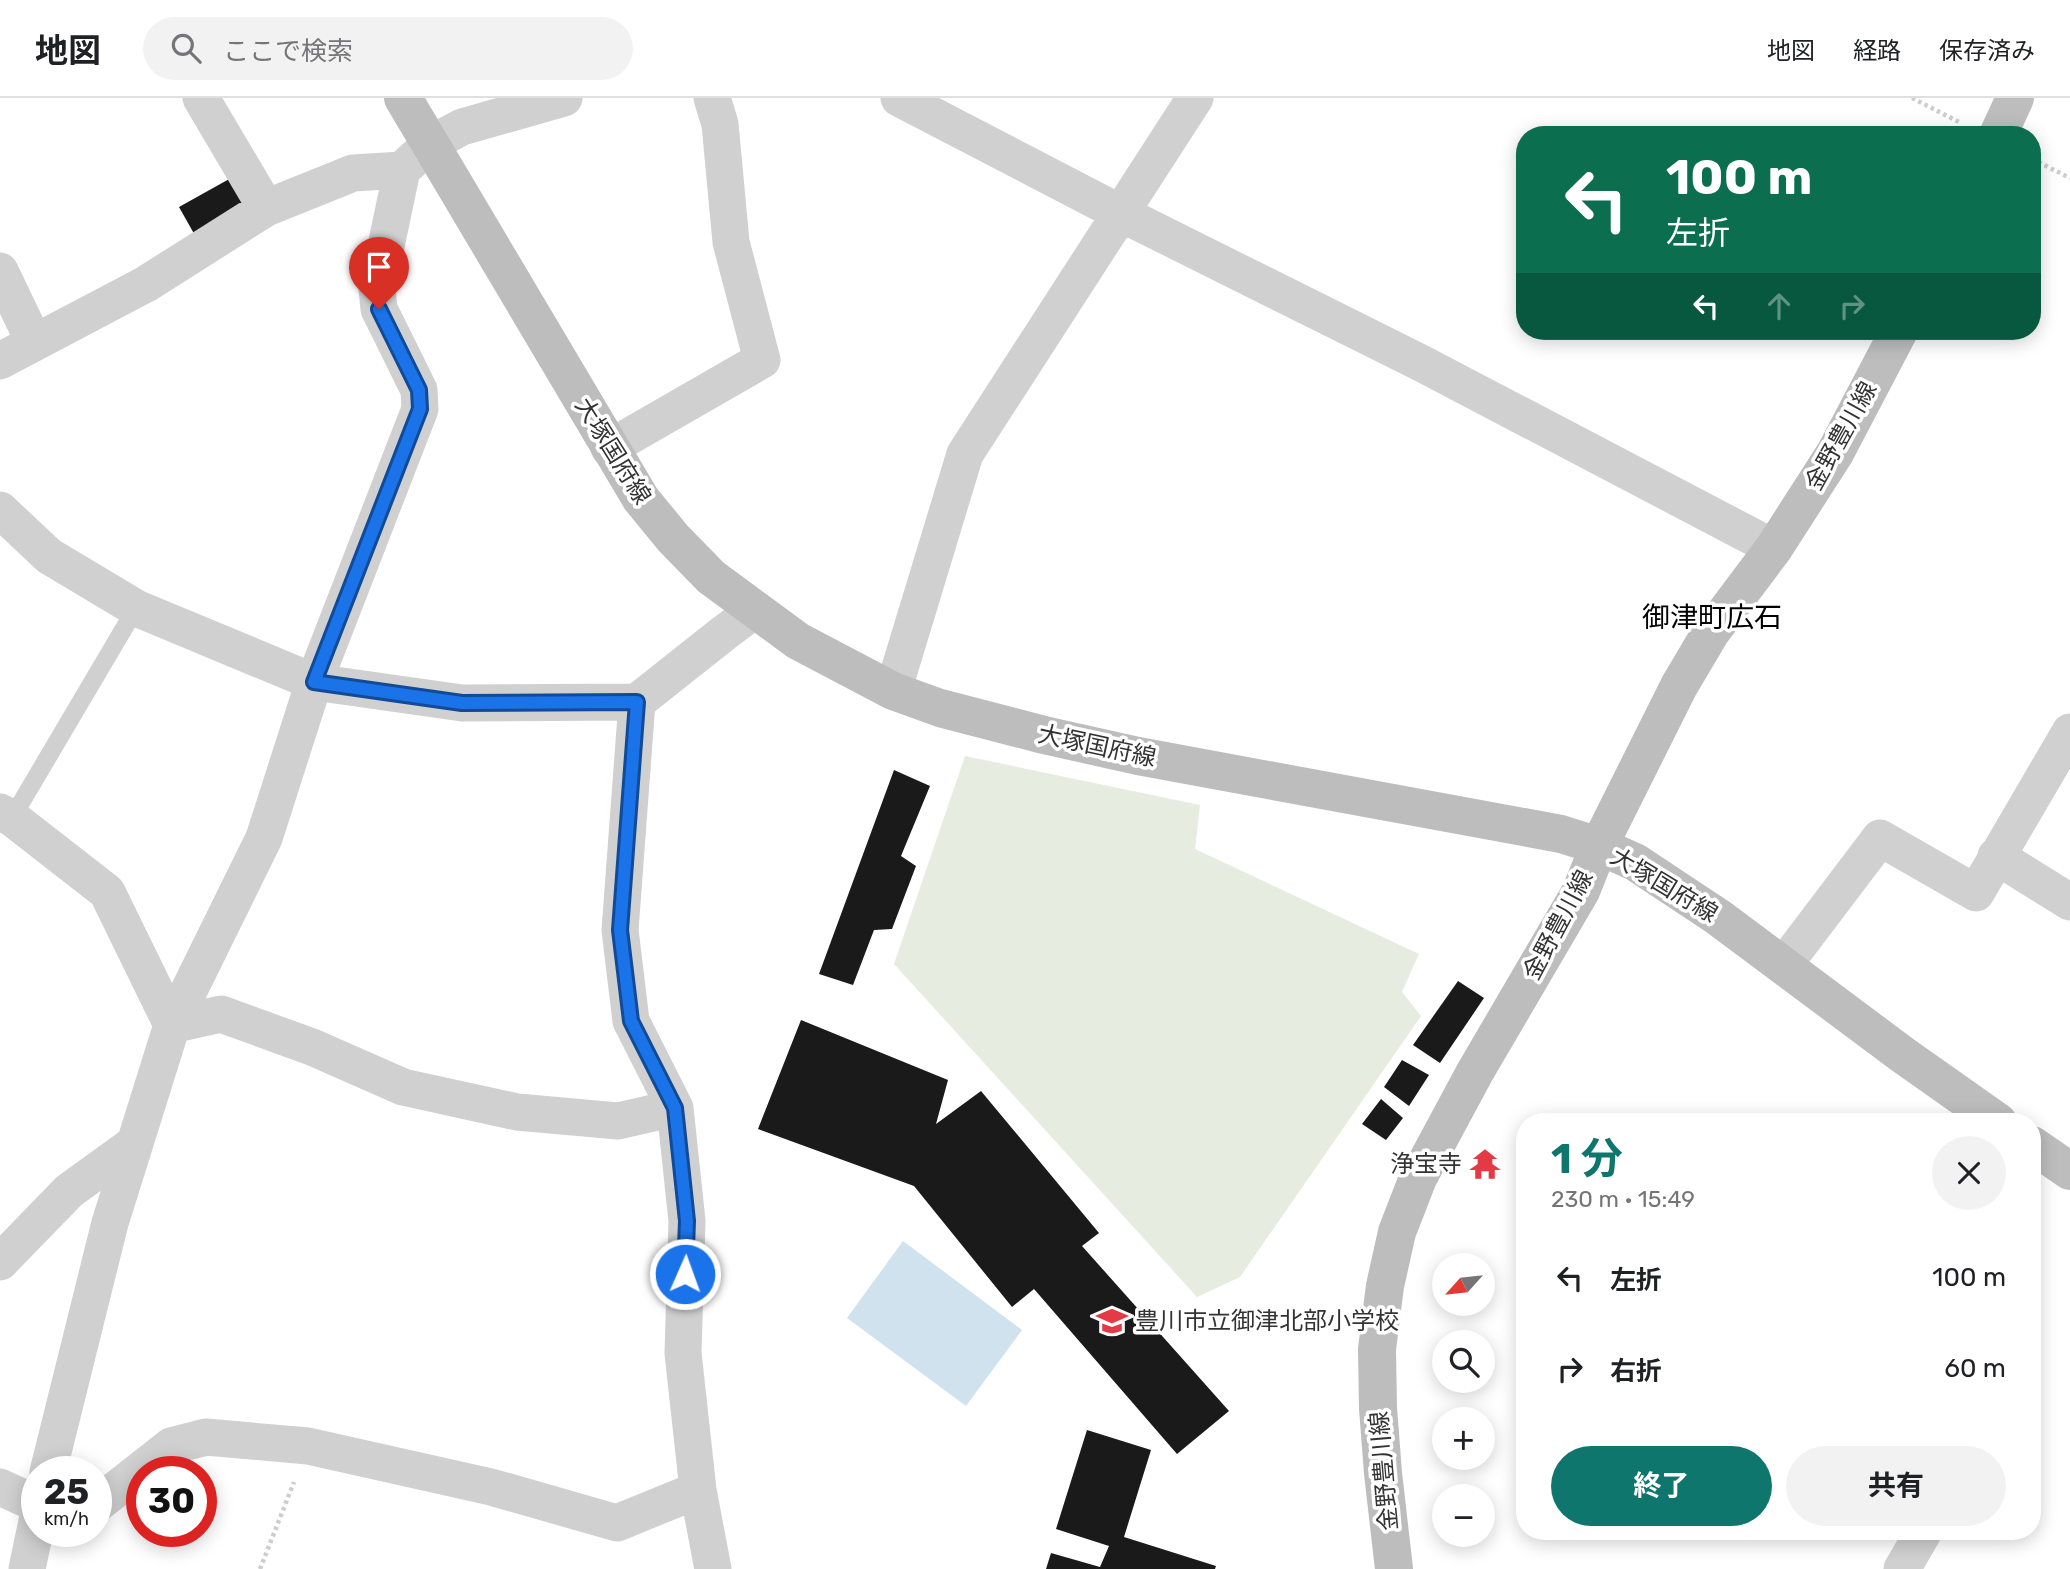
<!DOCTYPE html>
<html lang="ja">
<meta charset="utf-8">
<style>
:root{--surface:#fff;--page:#f2f2f2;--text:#202124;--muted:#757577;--line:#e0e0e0;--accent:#0f766e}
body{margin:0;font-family:Rubik,"Noto Sans JP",sans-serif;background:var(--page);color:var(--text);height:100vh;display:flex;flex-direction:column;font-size:26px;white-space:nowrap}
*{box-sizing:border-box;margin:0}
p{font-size:23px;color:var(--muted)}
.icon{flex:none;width:38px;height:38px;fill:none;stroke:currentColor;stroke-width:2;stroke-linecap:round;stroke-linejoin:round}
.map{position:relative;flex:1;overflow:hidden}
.sheet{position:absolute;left:1516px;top:1015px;width:525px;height:427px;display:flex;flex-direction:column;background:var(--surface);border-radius:28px;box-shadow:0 4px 18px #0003}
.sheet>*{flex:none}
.top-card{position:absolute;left:1516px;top:28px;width:525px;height:214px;border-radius:28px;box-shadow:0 4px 18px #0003;background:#0b6e4f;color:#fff;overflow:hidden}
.needle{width:46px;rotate:243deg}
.controls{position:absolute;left:1432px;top:1155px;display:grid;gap:14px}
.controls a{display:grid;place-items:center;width:63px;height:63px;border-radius:50%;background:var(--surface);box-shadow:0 4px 18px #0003;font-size:35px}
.speed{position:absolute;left:21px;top:1358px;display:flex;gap:14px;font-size:35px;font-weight:700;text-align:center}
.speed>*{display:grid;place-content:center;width:91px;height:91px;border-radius:50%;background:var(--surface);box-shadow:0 4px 18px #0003;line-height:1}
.speed small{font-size:18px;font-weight:400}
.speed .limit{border:10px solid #d22;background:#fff;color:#111}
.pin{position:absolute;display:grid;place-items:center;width:60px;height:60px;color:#fff;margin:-72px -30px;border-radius:50% 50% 50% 0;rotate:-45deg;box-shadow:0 0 7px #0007}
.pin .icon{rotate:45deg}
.me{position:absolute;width:77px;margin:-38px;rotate:2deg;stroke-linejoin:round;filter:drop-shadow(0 0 5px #0008)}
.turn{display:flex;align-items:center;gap:24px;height:147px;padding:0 35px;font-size:32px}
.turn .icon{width:91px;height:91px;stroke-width:2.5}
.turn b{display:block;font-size:49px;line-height:60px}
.lanes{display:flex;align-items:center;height:66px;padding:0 35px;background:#0003;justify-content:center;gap:35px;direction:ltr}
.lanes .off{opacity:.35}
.round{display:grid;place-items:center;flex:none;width:74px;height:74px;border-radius:37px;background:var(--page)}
.overview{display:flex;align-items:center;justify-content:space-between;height:119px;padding:0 35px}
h1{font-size:42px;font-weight:700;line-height:52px;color:var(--accent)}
.cta{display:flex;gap:14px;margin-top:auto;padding:14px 35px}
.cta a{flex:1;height:80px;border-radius:42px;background:var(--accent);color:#fff;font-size:28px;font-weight:700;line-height:80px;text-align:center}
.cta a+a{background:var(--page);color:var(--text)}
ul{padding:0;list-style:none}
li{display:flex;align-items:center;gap:21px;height:91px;padding:0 35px}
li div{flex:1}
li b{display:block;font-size:26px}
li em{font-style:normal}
header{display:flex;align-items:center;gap:42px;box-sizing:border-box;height:98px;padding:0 35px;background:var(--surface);border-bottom:2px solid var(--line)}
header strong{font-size:33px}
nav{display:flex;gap:38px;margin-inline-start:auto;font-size:24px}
.search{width:490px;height:63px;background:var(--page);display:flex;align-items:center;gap:18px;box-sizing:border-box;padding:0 24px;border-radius:38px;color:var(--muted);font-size:26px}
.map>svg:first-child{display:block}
</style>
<header>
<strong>地図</strong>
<div class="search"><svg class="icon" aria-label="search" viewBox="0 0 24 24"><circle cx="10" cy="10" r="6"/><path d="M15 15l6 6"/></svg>ここで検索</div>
<nav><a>地図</a><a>経路</a><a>保存済み</a></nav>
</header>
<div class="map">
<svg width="2070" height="1471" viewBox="0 0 2070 1471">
<rect width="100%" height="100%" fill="#fff"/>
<path fill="#e6ecdf" d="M965 658 1200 707 1195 751 1419 856 1402 894 1421 918 1240 1179 1197 1199 894 866Z"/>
<path fill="#cfe2ee" d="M903 1143 1022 1232 966 1308 847 1220Z"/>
<path fill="#1a1a1a" d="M240 75 258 107 197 141 179 109Z
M894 672 930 688 901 758 916 768 892 831 874 832 853 887 819 876Z
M1458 883 1484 900 1440 965 1413 947Z
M801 922 948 982 936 1026 981 993 1099 1135 1082 1148 1229 1313 1177 1356 1034 1191 1012 1209 914 1088 758 1031Z
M1402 962 1429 977 1409 1008 1384 989Z
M1381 1001 1403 1020 1386 1042 1362 1026Z
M1087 1332 1151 1352 1124 1439 1216 1468 1215 1471H1046L1051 1455 1100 1469 1109 1448 1056 1431Z"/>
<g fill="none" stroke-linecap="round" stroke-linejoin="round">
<path stroke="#cdcdcd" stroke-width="4.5" stroke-dasharray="3.5 3.5" stroke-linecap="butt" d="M1912 0 1961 25
M2032 61 2070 80
M1674 1024 1675 1022
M260 1471 294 1384"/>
<path stroke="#d0d0d0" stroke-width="18" d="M12 720 136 510"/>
<path stroke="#d0d0d0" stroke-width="37" d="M201 0 266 110
M899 0 1120 115 1421 265 1774 450
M0 173 34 244
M0 263 146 186 266 110 353 75 402 72 430 46 462 29 564 0
M609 350 762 262 731 144 720 26 712 0
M0 412 49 458 136 510 314 584 462 605 637 604 724 535 755 512
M893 593 965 356 1195 0
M637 604 620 832 631 923 675 1010 687 1123 683 1255 698 1392 713 1471
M0 714 12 720 107 794 172 927 221 916 312 949 403 989 517 1014 618 1023 675 1010
M1996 758 2070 804
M1783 868 1880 740 1976 795 2070 634
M0 1164 69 1093 134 1046
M48 1374 110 1125 172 927 264 740 314 584 420 311 419 292 379 211 377 191 402 72
M0 1389 37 1406
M96 1407 171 1348 206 1339 308 1348 491 1389 617 1425 698 1392
M27 1471 37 1423
M1902 1471 1924 1433"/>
<path stroke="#bdbdbd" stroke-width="38" d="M403 0 641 401 673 440 711 479 798 543 893 593 940 610 1044 637 1138 658 1561 736 1599 748 1635 764 1718 819 1903 957 1998 1024
M1998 37 2015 0
M2032 1047 2070 1073
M1394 1471 1383 1375 1378 1310 1377 1251 1385 1188 1397 1134 1418 1080 1475 974 1581 793 1599 748 1679 588 1711 534 1774 450 1835 355 1899 233"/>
</g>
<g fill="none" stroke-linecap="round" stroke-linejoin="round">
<defs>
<path id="route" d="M379 211 419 292 420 311 314 584 462 605 637 604 620 832 631 923 675 1010 687 1123 685 1176"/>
</defs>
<use href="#route" stroke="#114b97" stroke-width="18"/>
<use href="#route" stroke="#1a73e8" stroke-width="12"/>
</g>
<defs>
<symbol id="temple-bare" viewBox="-9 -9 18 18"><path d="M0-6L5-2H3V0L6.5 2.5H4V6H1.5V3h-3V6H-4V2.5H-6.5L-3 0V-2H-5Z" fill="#e63946" stroke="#fff" stroke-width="2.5" paint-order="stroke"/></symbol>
<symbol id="school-bare" viewBox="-9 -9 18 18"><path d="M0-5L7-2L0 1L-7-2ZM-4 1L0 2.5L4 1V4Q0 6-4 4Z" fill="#e63946" stroke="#fff" stroke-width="2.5" paint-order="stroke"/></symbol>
</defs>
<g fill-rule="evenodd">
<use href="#temple-bare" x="1463" y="1044" width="44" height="44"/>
<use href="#school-bare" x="1090" y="1201" width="44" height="44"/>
</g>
<g text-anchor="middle" stroke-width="7" stroke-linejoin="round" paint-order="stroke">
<g font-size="24" fill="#333" stroke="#fff">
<text transform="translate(1841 338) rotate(-61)" y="8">金野豊川線</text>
<text transform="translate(613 353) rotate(58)" y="8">大塚国府線</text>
<text transform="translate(1097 648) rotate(12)" y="8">大塚国府線</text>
<text transform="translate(1664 787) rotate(31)" y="8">大塚国府線</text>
<text transform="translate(1558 827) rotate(-62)" y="8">金野豊川線</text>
<text transform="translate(1384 1373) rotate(-95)" y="8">金野豊川線</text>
</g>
<g font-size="24" fill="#333" stroke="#fff" text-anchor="end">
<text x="1462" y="1074">浄宝寺</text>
<text x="1135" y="1231" text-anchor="start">豊川市立御津北部小学校</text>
</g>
<g font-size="28" fill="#000" stroke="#fff">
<text x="1712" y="529">御津町広石</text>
</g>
</g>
</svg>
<div class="controls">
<a><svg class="needle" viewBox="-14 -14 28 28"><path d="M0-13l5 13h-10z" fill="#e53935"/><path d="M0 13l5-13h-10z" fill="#757577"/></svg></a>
<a><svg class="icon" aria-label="search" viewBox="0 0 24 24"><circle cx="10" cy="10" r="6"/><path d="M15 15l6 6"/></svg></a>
<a>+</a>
<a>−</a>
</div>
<div class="speed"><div>25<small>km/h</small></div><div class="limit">30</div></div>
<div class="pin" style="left:379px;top:211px;background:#d93025"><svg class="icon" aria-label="arrive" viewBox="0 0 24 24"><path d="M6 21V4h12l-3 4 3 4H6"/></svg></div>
<svg class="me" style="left:685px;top:1176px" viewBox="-20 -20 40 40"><circle r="17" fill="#1a73e8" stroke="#fff" stroke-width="3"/><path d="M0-11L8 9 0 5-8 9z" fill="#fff"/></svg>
<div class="top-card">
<div class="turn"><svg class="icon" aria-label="left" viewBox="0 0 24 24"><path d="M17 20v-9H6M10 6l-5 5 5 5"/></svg><div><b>100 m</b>左折</div></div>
<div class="lanes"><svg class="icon" aria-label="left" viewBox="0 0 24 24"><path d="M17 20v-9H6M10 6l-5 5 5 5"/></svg><svg class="icon off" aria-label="ahead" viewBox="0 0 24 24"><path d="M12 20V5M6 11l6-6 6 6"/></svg><svg class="icon off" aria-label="right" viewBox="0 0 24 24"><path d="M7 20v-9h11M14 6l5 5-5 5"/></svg></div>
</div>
<section class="sheet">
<div class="overview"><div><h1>1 分</h1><p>230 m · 15:49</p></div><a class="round"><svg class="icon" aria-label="close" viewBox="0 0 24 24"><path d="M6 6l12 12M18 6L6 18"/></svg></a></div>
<ul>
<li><svg class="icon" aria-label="left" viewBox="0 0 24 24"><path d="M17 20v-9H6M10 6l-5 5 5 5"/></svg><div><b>左折</b></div><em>100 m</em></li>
<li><svg class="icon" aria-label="right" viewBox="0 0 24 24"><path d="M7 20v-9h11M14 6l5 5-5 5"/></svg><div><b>右折</b></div><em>60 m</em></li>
</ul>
<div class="cta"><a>終了</a><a>共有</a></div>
</section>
</div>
